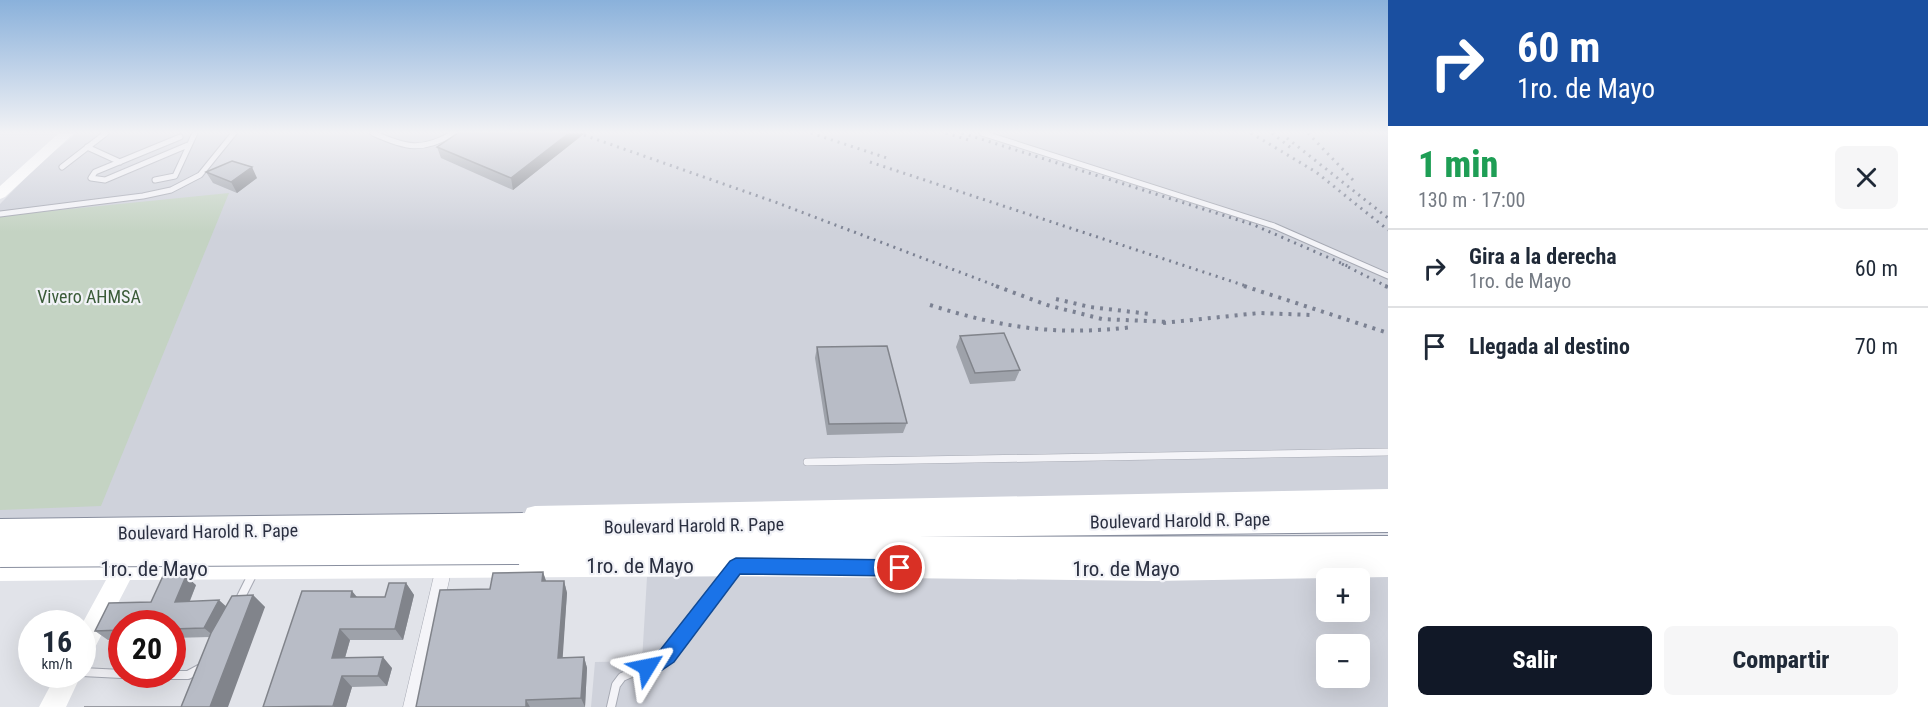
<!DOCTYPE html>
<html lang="es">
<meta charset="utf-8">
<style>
:root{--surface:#fff;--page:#f6f6f7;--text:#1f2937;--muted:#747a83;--line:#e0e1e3;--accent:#111827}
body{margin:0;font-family:"Roboto Condensed",sans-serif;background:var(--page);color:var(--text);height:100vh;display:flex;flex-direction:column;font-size:22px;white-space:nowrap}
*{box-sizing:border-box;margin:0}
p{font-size:20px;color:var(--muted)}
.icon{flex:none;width:33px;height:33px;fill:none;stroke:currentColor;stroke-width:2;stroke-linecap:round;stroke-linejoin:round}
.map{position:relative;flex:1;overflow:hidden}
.panel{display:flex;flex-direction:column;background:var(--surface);width:540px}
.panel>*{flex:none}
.banner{background:#1a4fa0;color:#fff;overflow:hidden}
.tools{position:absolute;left:1316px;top:568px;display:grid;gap:12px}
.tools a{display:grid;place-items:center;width:54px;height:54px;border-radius:9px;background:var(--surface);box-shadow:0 6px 24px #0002;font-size:30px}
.speed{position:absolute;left:18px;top:610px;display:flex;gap:12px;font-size:30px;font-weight:700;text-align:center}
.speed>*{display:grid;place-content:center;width:78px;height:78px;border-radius:50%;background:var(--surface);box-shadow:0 6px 24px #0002;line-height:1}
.speed small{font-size:15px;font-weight:400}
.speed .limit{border:9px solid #d22;background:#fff;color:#111}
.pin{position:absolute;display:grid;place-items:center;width:51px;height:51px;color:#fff;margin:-26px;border:3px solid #fff;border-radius:50%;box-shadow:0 2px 6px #0007}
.me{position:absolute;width:66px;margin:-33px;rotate:55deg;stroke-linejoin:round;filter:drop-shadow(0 0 4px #0008)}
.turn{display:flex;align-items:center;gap:21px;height:126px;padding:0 30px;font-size:27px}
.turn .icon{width:78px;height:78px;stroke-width:2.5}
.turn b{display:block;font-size:42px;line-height:51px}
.round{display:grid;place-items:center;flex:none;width:63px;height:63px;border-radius:9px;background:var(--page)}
.summary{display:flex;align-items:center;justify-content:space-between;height:102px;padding:0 30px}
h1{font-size:36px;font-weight:800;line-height:45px;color:#1e9e55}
.primary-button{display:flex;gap:12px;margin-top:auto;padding:12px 30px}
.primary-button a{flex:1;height:69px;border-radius:9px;background:var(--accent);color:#fff;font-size:24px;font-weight:800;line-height:69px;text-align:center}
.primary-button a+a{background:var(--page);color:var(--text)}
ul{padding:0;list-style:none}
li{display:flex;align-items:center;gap:18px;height:78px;padding:0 30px;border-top:2px solid var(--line)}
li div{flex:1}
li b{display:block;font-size:22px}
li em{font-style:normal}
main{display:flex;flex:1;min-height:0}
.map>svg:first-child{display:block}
</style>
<main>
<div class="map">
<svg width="1388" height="707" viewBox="0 0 1388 707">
<rect width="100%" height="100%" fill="#e1e3e9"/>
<path fill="#cfd2db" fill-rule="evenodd" d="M77 133H1388V532L0 544V204L42 161Z
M1388 574V707H591L595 662 642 661 647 577ZM1326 579H1359V612H1326ZM1326 645H1359V678H1326Z"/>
<path fill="#c4d3c3" d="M229 193 101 506 0 510V216Z"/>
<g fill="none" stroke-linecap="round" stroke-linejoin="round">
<defs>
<path id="lane-far2" d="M373 133C406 148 422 152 454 133
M982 133 1274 226 1388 276
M180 137 95 172 91 178 105 180 188 145
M87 147 120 162
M62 167 106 133
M155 180 175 176 195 133
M0 214 143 196 171 190 200 175 234 133"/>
<path id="lane-far1" d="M807 462 1388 452"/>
<path id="lane" d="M238 603 253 573
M82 672 122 674
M143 675H188L201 668
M611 707 616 685 622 677 662 660 733 571"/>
<path id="street" d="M444 559 450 561 452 567 421 707H403L436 567 438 561Z"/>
<path id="highway" d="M1388 506V532L916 537 1388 536V562L1124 565 519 562 509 559 504 549 509 539 514 538 509 528 513 519 523 515Z"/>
</defs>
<use href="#lane-far2" stroke="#a6a9b3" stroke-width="7"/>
<use href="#lane-far1" stroke="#a6a9b3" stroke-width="8"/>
<use href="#lane" stroke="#a6a9b3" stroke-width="10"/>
<use href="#street" stroke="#a6a9b3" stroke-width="1"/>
<use href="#highway" stroke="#898f9f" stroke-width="2"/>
<use href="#lane-far2" stroke="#f4f4f8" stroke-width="5"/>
<use href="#lane-far1" stroke="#f4f4f8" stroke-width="7"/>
<use href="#lane" stroke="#f4f4f8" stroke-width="8"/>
<use href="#street" fill="#f4f4f8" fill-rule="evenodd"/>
<path fill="#fff" fill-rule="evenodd" d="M59 133H74L5 197 0 199V186Z
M1388 489V507L535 524 527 522 524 515 527 508 535 506Z
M128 551 136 554 138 559 736 556 1153 559 1388 557V577L1153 581 736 576 130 580 90 657 82 661V624L106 580 0 581V559H117L120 554Z
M56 675H81L66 707H39Z"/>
<use href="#highway" fill="#fff" fill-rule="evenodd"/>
<path stroke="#7b8192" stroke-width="3" stroke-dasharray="2 5" stroke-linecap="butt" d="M811 133 887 158
M946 133 969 140
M962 133 1254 225 1350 267
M1251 133 1316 172 1388 230
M1272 133 1291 148
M1308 133 1353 180
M584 135 775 202 999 287
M1287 138 1388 218
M870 162 1249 287
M1342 264 1388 287"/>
<path stroke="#7b8192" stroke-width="4" stroke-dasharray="3 6" stroke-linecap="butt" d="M996 286 1047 305 1102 319 1170 322
M1244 286 1388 333
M1385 286 1388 287
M1056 299 1090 307 1150 314
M930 305C1003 328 1056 336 1133 327
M1163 323 1259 313 1312 315"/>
<defs>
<path id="highway-bridge" d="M0 534 523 528
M0 552 519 549"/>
</defs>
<use href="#highway-bridge" stroke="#898f9f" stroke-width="32" stroke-linecap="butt"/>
<use href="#highway-bridge" stroke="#fff" stroke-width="30"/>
</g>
<path fill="#9ea2aa" d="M585 133 513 190 441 158 437 147Z
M206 172 257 178 237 193 213 183Z
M960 336 1020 370 1015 381 970 384 956 347Z
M817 347 907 423 903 433 827 435 815 358Z
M543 572 546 581H564L567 593 562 658 584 657 587 668 585 707H416L490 589Z
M406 583 414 595 403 640H350L345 658 392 668 387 686 352 687 346 707H263L357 597H385Z
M196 585 190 601 226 606 253 595 265 607 181 707 210 637 172 638V624H122V639L108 640 95 631 151 602Z"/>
<path fill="#81848b" d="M569 133H585L513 190 511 178Z
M252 167 257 178 237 193 231 182Z
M543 572 547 584 542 581Z
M186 576 196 585 186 610 175 602Z
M564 581 567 593 562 668 558 658Z
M406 583 414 595 403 640 395 629Z
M352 591 362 603 351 597Z
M253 595 265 607 228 707H210Z
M219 600 229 609 215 637 204 628Z
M340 629 350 640 342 668 332 658Z
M383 657 392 668 387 686 378 676Z
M584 657 587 668 585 707 581 698Z
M342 676 352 687 346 707H334L333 706Z
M526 700 530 707H526Z"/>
<path fill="#b8bcc6" stroke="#81848b" stroke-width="1.5" d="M458 133H569L511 178 437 147Z
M232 161 252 167 231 182 206 172Z
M1004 333 1020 370 975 373 960 336Z
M887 346 907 423 829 424 817 347Z
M543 572 542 581H564L558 658 584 657 581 698 526 700V707H416L440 590 490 589 493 573Z
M163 576H186L175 602 219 600 204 628 172 629V624H122V630L95 631 109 603 151 602Z
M389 583H406L395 629H340L332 658 383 657 378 676H342L333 706 263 707 302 591H352L351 597H385Z
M253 595 210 707H84H181L211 633 232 596Z"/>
<linearGradient id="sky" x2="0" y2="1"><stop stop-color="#8ab1db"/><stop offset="0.57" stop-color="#f2f2f5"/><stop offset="1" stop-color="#f2f2f5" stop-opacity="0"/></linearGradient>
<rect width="1388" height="232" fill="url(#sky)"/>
<path fill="#1a73e8" stroke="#114b97" stroke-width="1.5" d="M736 558 900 560 906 562 909 568 906 573 900 576 740 574 674 662 656 674 647 676 641 673 638 667 641 660 651 657 661 649 730 561Z"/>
<g text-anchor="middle" stroke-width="4.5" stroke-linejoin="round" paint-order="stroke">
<g font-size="18" fill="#3a5b38" stroke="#f1f2f7">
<text x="89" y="303">Vivero AHMSA</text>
</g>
<g font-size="18" fill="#2a2f40" stroke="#f1f2f7">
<text transform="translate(1180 521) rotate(-1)" y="6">Boulevard Harold R. Pape</text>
<text transform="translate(694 526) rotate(-1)" y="6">Boulevard Harold R. Pape</text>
<text transform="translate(208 532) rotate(-1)" y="6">Boulevard Harold R. Pape</text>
</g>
<g font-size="21" fill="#2a2f40" stroke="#f1f2f7">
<text x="640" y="573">1ro. de Mayo</text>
<text x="154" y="576">1ro. de Mayo</text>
<text x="1126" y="576">1ro. de Mayo</text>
</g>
</g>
</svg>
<div class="tools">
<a>+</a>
<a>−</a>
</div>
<div class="speed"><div>16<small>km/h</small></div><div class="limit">20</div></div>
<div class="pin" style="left:900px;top:568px;background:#d93025"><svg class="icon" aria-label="arrive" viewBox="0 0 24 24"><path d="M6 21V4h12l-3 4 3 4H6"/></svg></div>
<svg class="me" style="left:647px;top:667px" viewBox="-20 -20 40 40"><path d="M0-17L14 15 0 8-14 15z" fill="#1a73e8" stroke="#fff" stroke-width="4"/></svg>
</div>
<section class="panel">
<div class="banner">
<div class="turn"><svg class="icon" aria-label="right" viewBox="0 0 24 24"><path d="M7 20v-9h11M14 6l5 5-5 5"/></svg><div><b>60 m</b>1ro. de Mayo</div></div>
</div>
<div class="summary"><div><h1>1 min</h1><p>130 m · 17:00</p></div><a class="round"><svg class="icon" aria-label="close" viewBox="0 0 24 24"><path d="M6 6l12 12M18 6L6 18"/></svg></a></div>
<ul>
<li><svg class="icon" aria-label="right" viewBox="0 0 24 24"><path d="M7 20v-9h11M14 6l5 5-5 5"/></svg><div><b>Gira a la derecha</b><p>1ro. de Mayo</p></div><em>60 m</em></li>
<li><svg class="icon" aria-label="arrive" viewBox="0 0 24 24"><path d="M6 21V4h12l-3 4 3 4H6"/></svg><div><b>Llegada al destino</b></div><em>70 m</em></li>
</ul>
<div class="primary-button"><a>Salir</a><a>Compartir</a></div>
</section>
</main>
